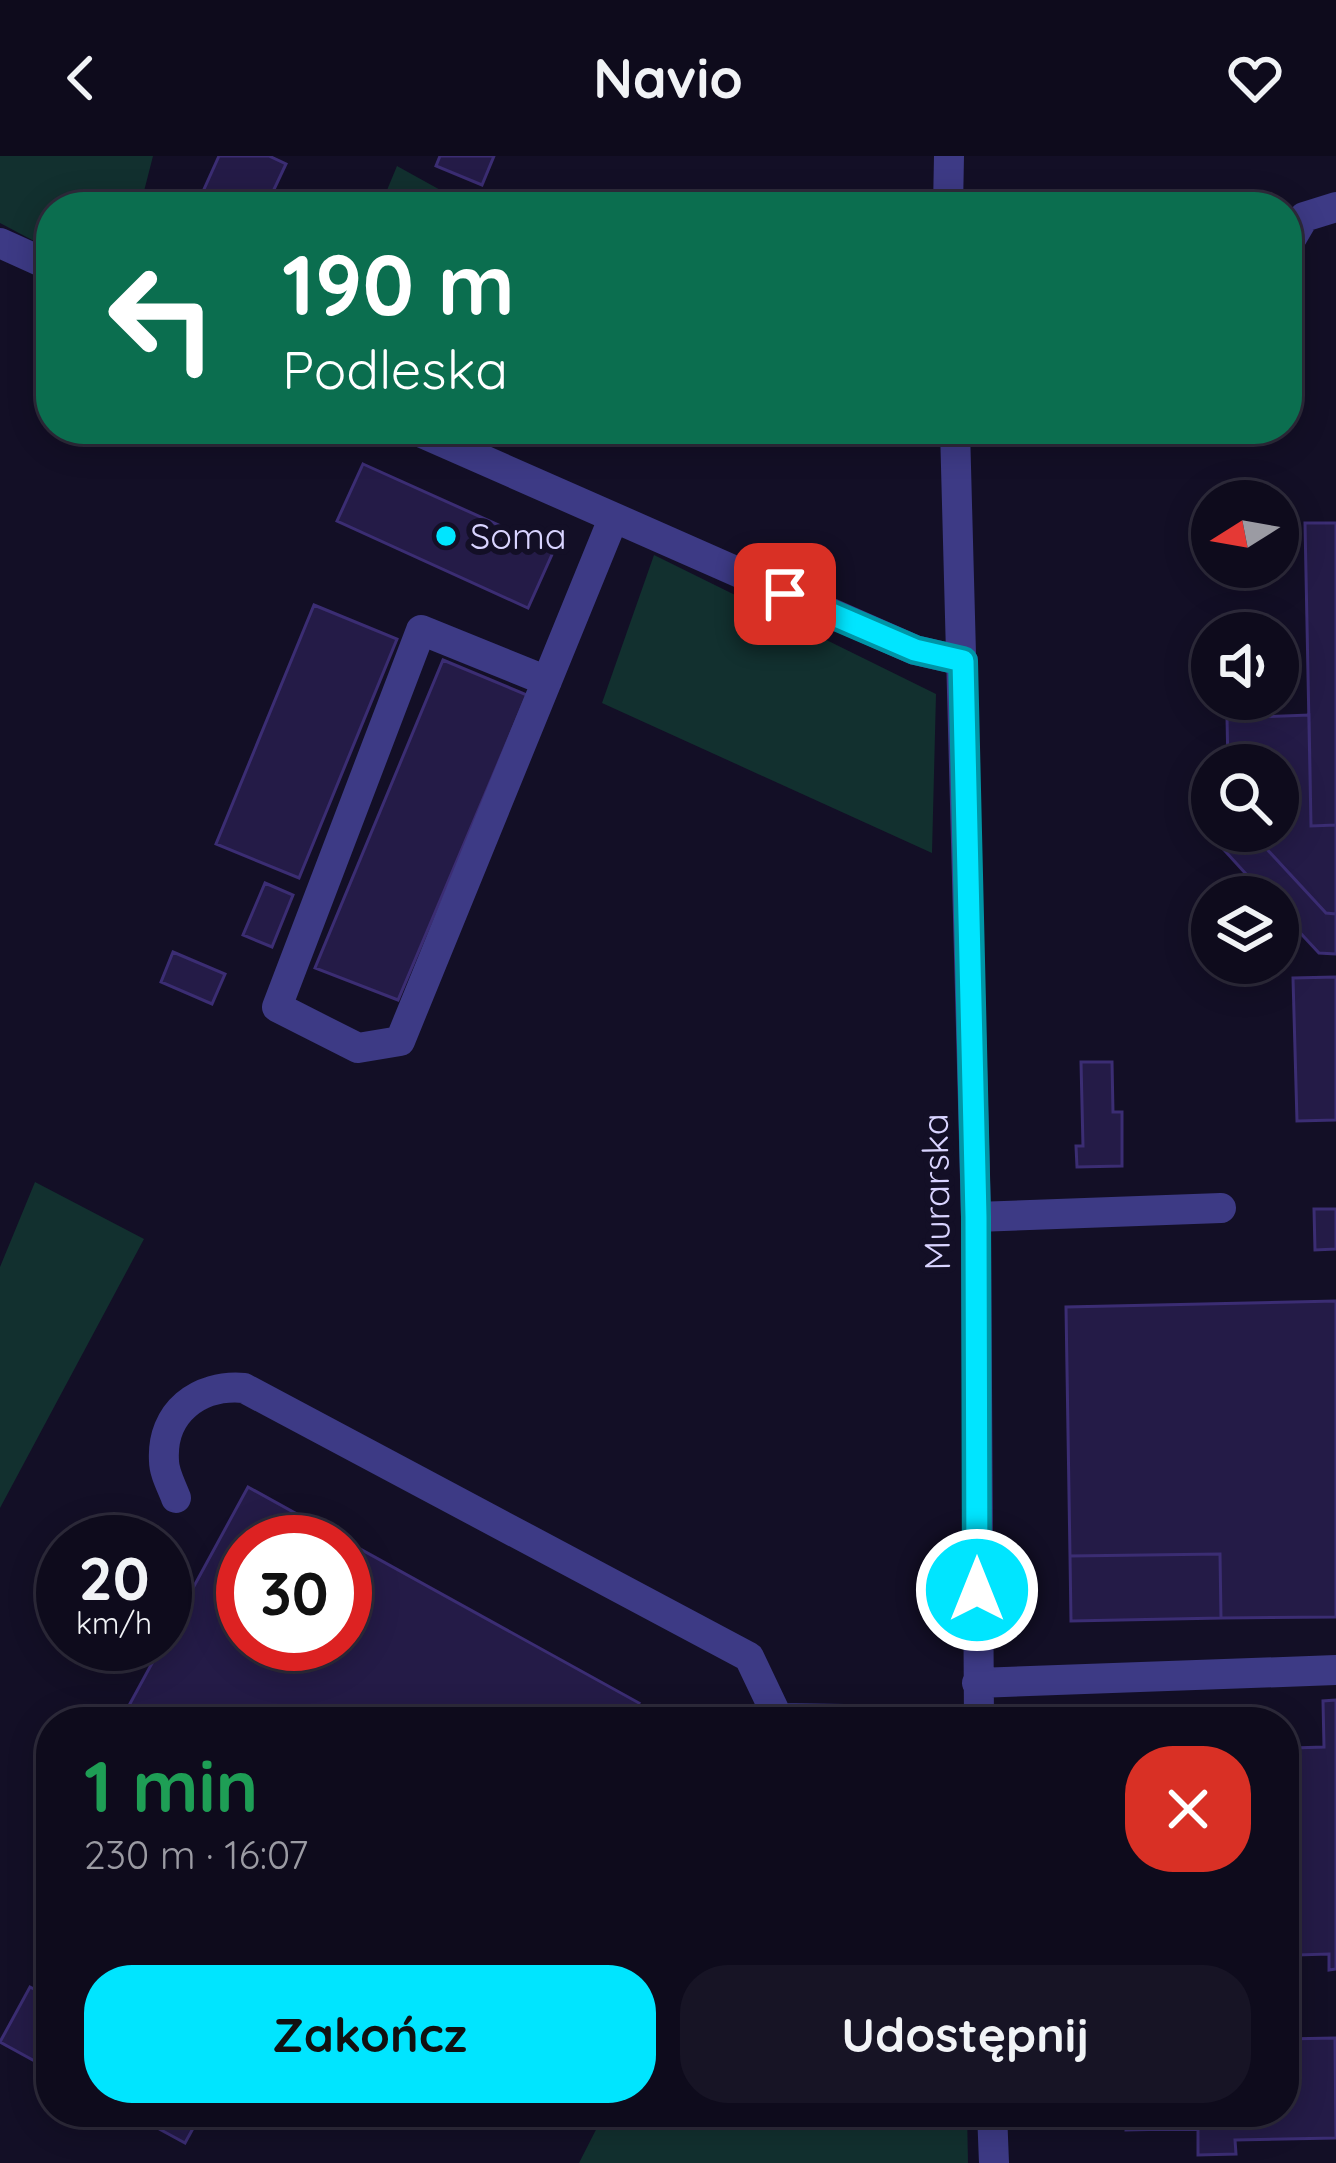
<!DOCTYPE html>
<html lang="pl">
<meta charset="utf-8">
<style>
:root{--surface:#0e0b1c;--page:#171425;--text:#f1f3f6;--muted:#9b9ba3;--line:#2e2b3b;--accent:#00e5ff}
body{margin:0;font-family:Quicksand,sans-serif;background:var(--page);color:var(--text);height:100vh;display:flex;flex-direction:column;font-size:45px;white-space:nowrap}
*{box-sizing:border-box;margin:0}
p{font-size:39px;color:var(--muted)}
.icon{flex:none;width:66px;height:66px;fill:none;stroke:currentColor;stroke-width:2;stroke-linecap:round;stroke-linejoin:round}
.map{position:relative;flex:1;overflow:hidden}
.details{position:absolute;left:36px;top:1551px;width:1263px;height:420px;display:flex;flex-direction:column;background:var(--surface);border-radius:48px;box-shadow:0 6px 30px #0003,0 0 0 3px var(--line)}
.details>*{flex:none}
.guide{position:absolute;left:36px;top:36px;width:1266px;height:252px;border-radius:48px;box-shadow:0 6px 30px #0003,0 0 0 3px var(--line);background:#0b6e4f;color:#fff;overflow:hidden}
.needle{width:78px;rotate:259deg}
.fabs{position:absolute;left:1191px;top:324px;display:grid;gap:24px}
.fabs a{display:grid;place-items:center;width:108px;height:108px;border-radius:50%;background:var(--surface);box-shadow:0 6px 30px #0003,0 0 0 3px var(--line);font-size:60px}
.speed{position:absolute;left:36px;top:1359px;display:flex;gap:24px;font-size:60px;font-weight:700;text-align:center}
.speed>*{display:grid;place-content:center;width:156px;height:156px;border-radius:50%;background:var(--surface);box-shadow:0 6px 30px #0003,0 0 0 3px var(--line);line-height:1}
.speed small{font-size:30px;font-weight:400}
.speed .limit{border:18px solid #d22;background:#fff;color:#111}
.pin{position:absolute;display:grid;place-items:center;width:102px;height:102px;color:#fff;margin:-51px;border-radius:24px;box-shadow:0 6px 18px #0006}
.me{position:absolute;width:132px;margin:-66px;rotate:0deg;stroke-linejoin:round;filter:drop-shadow(0 0 9px #0008)}
.turn{display:flex;align-items:center;gap:42px;height:252px;padding:0 48px;font-size:54px}
.turn .icon{width:156px;height:156px;stroke-width:2.5}
.turn b{display:block;font-size:84px;line-height:102px}
.round{display:grid;place-items:center;flex:none;width:126px;height:126px;border-radius:48px;background:var(--page)}
.head{display:flex;align-items:center;justify-content:space-between;height:204px;padding:0 48px}
h1{font-size:72px;font-weight:700;line-height:90px;color:#1e9e55}
.cta{display:flex;gap:24px;margin-top:auto;padding:24px 48px}
.cta a{flex:1;height:138px;border-radius:48px;background:var(--accent);color:#111;font-size:48px;font-weight:700;line-height:138px;text-align:center}
.cta a+a{background:var(--page);color:var(--text)}
header{display:flex;justify-content:space-between;align-items:center;height:156px;padding:0 48px;background:var(--surface);font-size:54px;font-weight:700}
.map>svg:first-child{display:block}
</style>
<header><svg class="icon" aria-label="back" viewBox="0 0 24 24"><path d="M15 5l-7 7 7 7"/></svg>Navio<svg class="icon" aria-label="heart" viewBox="0 0 24 24"><path d="M12 20l-8-8c-3-5 5-10 8-4 3-6 11-1 8 4z"/></svg></header>
<div class="map">
<svg width="1336" height="2007" viewBox="0 0 1336 2007">
<rect width="100%" height="100%" fill="#130f26"/>
<path fill="#12302f" d="M0 0H153L140 51H51V94L0 67Z
M397 10 471 51H380Z
M654 399 936 538 932 697 602 547Z
M35 1026 144 1083 0 1352V1111Z
M605 1956H967L968 2007H579Z"/>
<path fill="#241b47" stroke="#3b2d73" stroke-width="3" fill-rule="evenodd" d="M219 0H269L286 8 269 44 276 51H196Z
M440 0H494L482 29 436 10Z
M363 308 554 394 528 452 337 365Z
M1305 367H1336V669L1311 670Z
M314 449 397 483 299 722 216 688Z
M443 504 527 539 398 844 315 812Z
M1309 559 1311 670 1336 669V758L1326 757 1250 675H1278V609H1228L1227 562Z
M1212 668V675H1250L1326 757 1336 758V798L1319 797 1278 753V741H1267L1205 673Z
M265 727 293 739 272 791 243 779Z
M173 796 225 818 212 848 161 826Z
M1336 821V964L1297 965 1293 822Z
M1081 906H1112L1113 956H1122V1010L1077 1011 1076 990H1083Z
M1314 1053H1336V1093L1315 1094Z
M1336 1145V1461L1221 1462 1220 1398 1070 1400 1066 1151Z
M248 1331 639 1547 629 1566H120ZM243 1386H345V1488H243Z
M1220 1398 1221 1462 1071 1465 1070 1400Z
M1336 1544V1813L1329 1814V1798L1297 1799 1293 1592 1324 1591 1323 1545Z
M30 1831 51 1842V1914L0 1886Z
M1335 1882 1336 1982 1235 1984 1236 1998 1198 1999V1972H1221V1956H1284V1883Z
M128 1956H202L185 1987Z
M1126 1956H1221V1972L1126 1974Z"/>
<g fill="none" stroke-linecap="round" stroke-linejoin="round">
<path stroke="#3d3a85" stroke-width="30" d="M948 51 949 0
M0 87 51 110
M1287 90 1304 61 1336 51
M413 273 915 494 963 505
M955 273 976 1061 979 1566
M547 525 421 474 277 851 358 892 400 885 613 363
M976 1061 1221 1052
M176 1342C172 1331 164 1317 164 1305 161 1256 199 1228 244 1232L749 1501 778 1562
M977 1527 1336 1514
M776 1566 778 1562 979 1565
M992 1956 994 2007"/>
</g>
<g fill="none" stroke-linecap="round" stroke-linejoin="round">
<defs>
<path id="route" d="M785 438 915 494 963 505 976 1061 977 1434"/>
</defs>
<use href="#route" stroke="#0095a6" stroke-width="30"/>
<use href="#route" stroke="#00e5ff" stroke-width="21"/>
</g>
<circle fill="#00e5ff" stroke="#130f26" stroke-width="4.5" cx="446" cy="380" r="12"/>
<g text-anchor="middle" stroke-width="12" stroke-linejoin="round" paint-order="stroke">
<g font-size="36" fill="#d9d4ff" stroke="#130f26" text-anchor="start">
<text x="470" y="393">Soma</text>
</g>
<g font-size="36" fill="#d9d4ff" stroke="#130f26">
<text transform="translate(936 1036) rotate(-91)" y="13">Murarska</text>
</g>
</g>
</svg>
<div class="fabs">
<a><svg class="needle" viewBox="-14 -14 28 28"><path d="M0-13l5 13h-10z" fill="#e53935"/><path d="M0 13l5-13h-10z" fill="#9b9ba3"/></svg></a>
<a><svg class="icon" aria-label="sound" viewBox="0 0 24 24"><path d="M4 9h4l5-4v14l-5-4H4zM17 9q2 3 0 6"/></svg></a>
<a><svg class="icon" aria-label="search" viewBox="0 0 24 24"><circle cx="10" cy="10" r="6"/><path d="M15 15l6 6"/></svg></a>
<a><svg class="icon" aria-label="layers" viewBox="0 0 24 24"><path d="M12 4l9 5-9 5-9-5zM3 14l9 5 9-5"/></svg></a>
</div>
<div class="speed"><div>20<small>km/h</small></div><div class="limit">30</div></div>
<div class="pin" style="left:785px;top:438px;background:#d93025"><svg class="icon" aria-label="arrive" viewBox="0 0 24 24"><path d="M6 21V4h12l-3 4 3 4H6"/></svg></div>
<svg class="me" style="left:977px;top:1434px" viewBox="-20 -20 40 40"><circle r="17" fill="#00e5ff" stroke="#fff" stroke-width="3"/><path d="M0-11L8 9 0 5-8 9z" fill="#fff"/></svg>
<div class="guide">
<div class="turn"><svg class="icon" aria-label="left" viewBox="0 0 24 24"><path d="M17 20v-9H6M10 6l-5 5 5 5"/></svg><div><b>190 m</b>Podleska</div></div>
</div>
<section class="details">
<div class="head"><div><h1>1 min</h1><p>230 m · 16:07</p></div><a class="round" style="background:#d93025;color:#fff"><svg class="icon" aria-label="close" viewBox="0 0 24 24"><path d="M6 6l12 12M18 6L6 18"/></svg></a></div>
<div class="cta"><a>Zakończ</a><a>Udostępnij</a></div>
</section>
</div>
